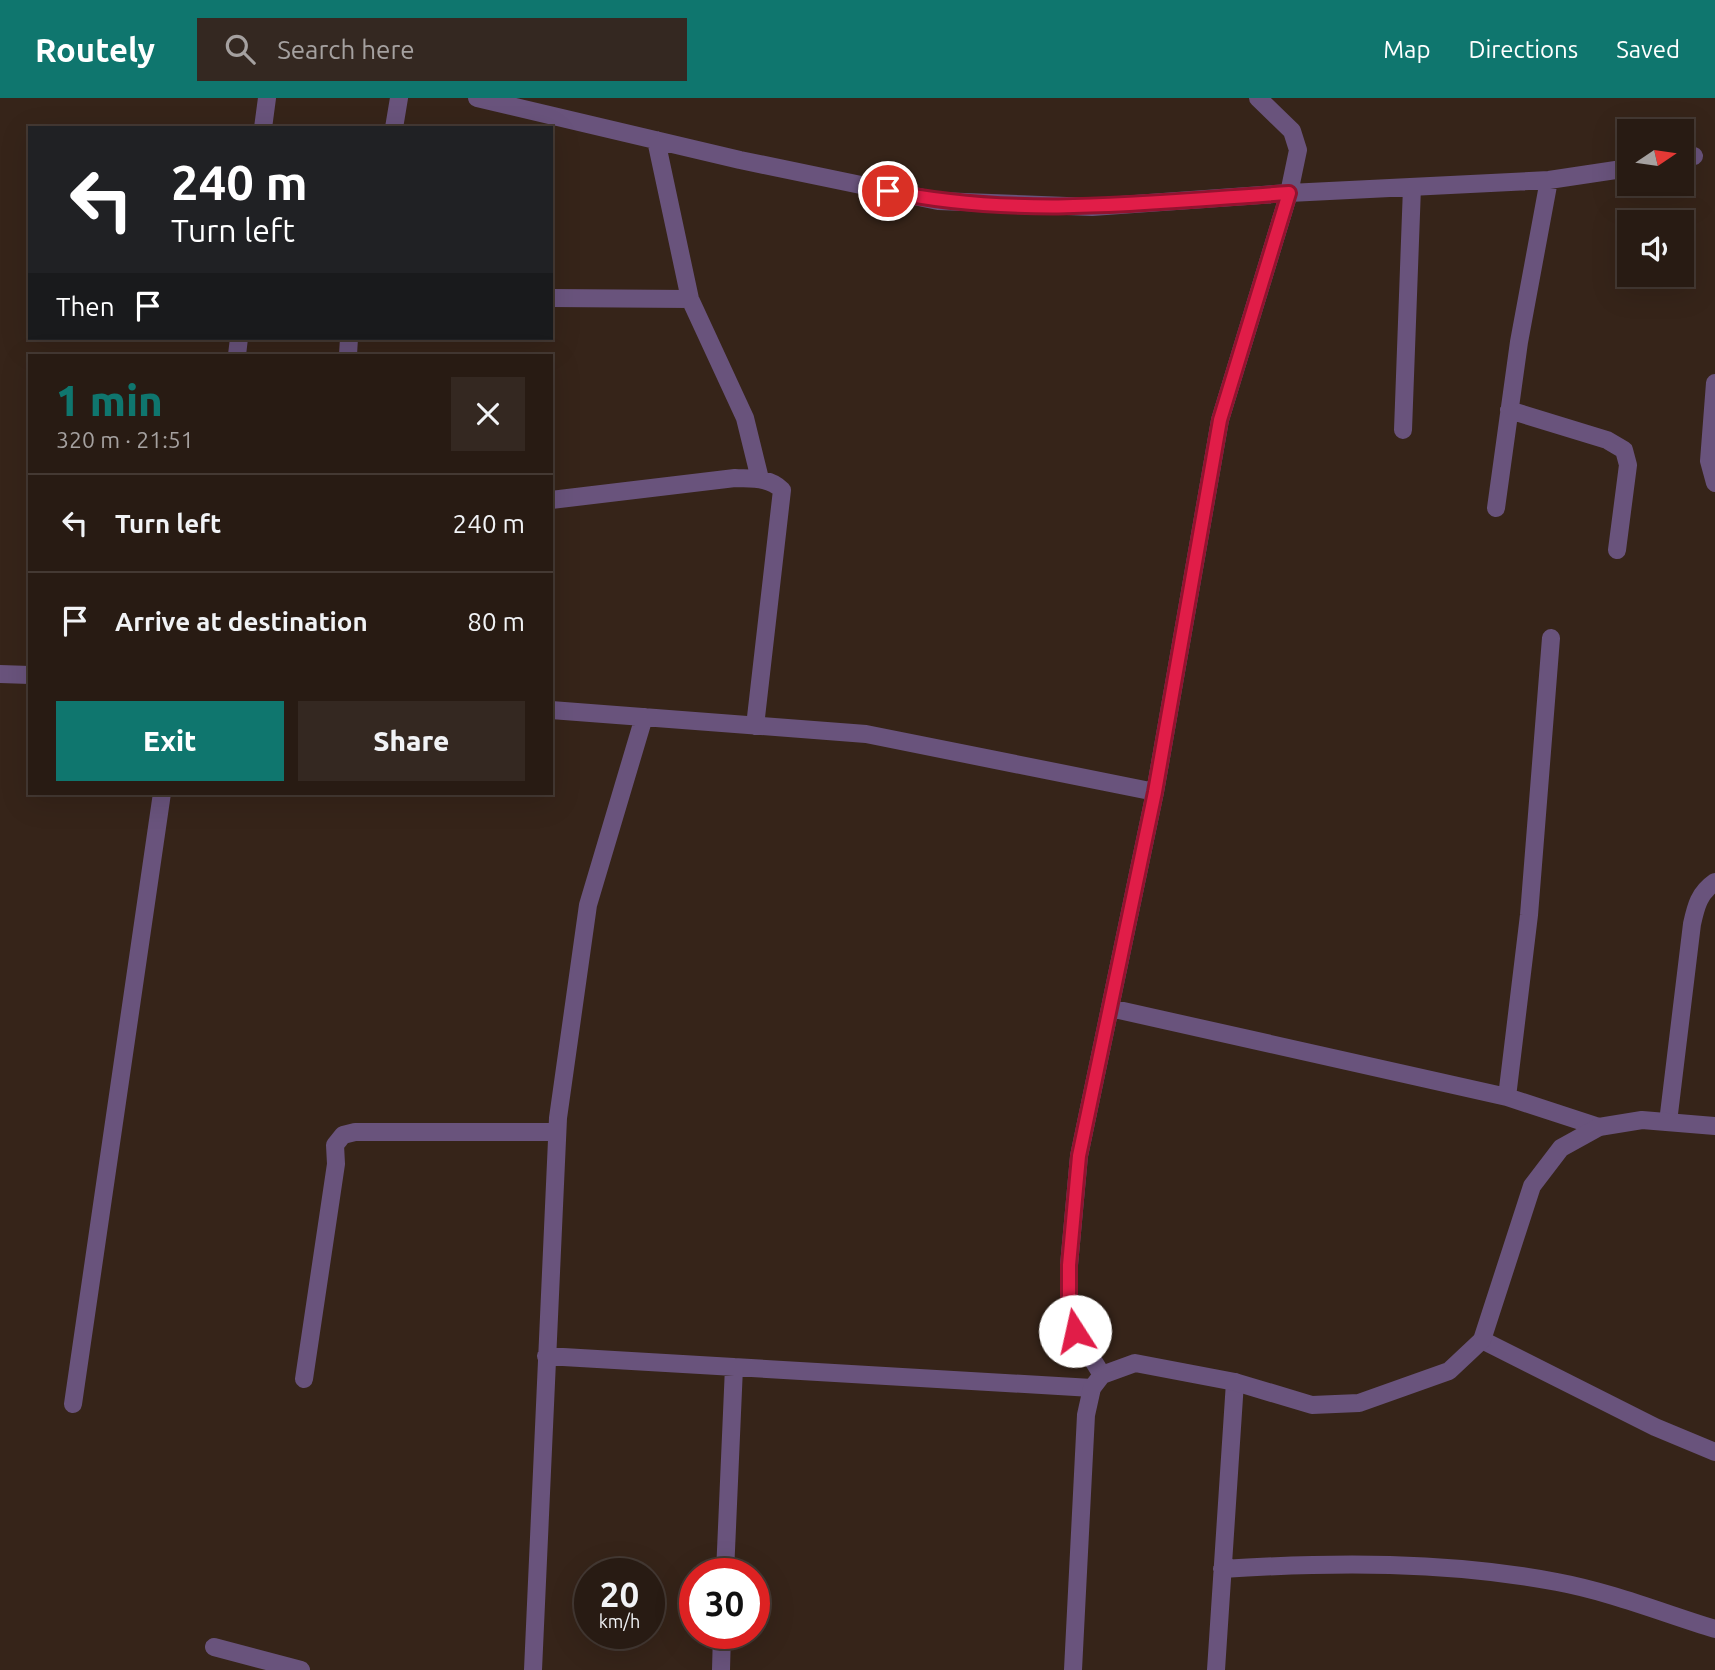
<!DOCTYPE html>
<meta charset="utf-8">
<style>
:root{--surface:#281b13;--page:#342821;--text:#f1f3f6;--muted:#a5a1a0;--line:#443933;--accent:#0f766e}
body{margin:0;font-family:Ubuntu,sans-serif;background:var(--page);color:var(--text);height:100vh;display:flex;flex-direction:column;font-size:26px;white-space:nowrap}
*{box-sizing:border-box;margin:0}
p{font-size:23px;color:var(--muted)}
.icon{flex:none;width:38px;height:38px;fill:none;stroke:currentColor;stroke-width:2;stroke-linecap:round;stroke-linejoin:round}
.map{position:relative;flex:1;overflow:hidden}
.drawer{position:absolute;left:28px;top:256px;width:525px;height:441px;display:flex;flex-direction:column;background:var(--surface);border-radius:0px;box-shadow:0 7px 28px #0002,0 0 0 2px var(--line)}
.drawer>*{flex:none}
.guide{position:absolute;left:28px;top:28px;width:525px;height:214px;border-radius:0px;box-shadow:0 7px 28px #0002,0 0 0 2px var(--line);background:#202124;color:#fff;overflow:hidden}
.needle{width:46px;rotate:77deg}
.buttons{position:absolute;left:1617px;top:21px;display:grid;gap:14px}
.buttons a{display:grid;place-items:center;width:77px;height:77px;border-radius:0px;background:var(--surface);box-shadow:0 7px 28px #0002,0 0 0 2px var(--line);font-size:35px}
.speed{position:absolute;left:574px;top:1460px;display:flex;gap:14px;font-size:35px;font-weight:700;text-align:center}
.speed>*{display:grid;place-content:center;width:91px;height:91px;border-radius:50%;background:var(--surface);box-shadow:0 7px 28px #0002,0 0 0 2px var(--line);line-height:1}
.speed small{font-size:18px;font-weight:400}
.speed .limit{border:10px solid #d22;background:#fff;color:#111}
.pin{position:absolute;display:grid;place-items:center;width:60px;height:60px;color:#fff;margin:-30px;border:4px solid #fff;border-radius:50%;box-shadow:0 2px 7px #0007}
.me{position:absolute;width:77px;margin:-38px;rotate:350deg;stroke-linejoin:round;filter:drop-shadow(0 0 5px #0008)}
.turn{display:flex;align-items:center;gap:24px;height:147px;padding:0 28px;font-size:32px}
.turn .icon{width:91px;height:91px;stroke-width:2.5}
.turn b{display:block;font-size:49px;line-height:60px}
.then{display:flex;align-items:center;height:66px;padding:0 28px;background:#0003;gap:14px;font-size:26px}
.round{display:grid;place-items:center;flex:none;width:74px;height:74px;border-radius:0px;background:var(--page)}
.overview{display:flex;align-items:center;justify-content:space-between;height:119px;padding:0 28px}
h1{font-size:42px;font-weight:800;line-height:52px;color:var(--accent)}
.button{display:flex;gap:14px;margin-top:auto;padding:14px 28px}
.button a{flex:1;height:80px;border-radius:0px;background:var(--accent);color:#fff;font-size:28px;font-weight:800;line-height:80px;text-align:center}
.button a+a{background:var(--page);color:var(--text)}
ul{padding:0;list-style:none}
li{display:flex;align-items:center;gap:21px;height:98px;padding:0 28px;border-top:2px solid var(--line)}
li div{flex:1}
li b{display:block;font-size:26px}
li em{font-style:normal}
header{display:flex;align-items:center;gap:42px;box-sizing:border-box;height:98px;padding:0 35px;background:var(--accent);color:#fff}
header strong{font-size:33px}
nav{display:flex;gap:38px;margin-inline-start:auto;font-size:24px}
.search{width:490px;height:63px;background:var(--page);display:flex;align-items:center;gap:18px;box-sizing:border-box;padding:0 24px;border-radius:0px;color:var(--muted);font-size:26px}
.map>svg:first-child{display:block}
</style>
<header>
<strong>Routely</strong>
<div class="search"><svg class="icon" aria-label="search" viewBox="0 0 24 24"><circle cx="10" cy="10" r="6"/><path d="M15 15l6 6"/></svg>Search here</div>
<nav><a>Map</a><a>Directions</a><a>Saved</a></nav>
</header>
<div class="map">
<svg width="1715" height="1572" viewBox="0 0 1715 1572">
<rect width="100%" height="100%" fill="#362419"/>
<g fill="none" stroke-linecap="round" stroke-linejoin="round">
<path stroke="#69537c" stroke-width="18" d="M477 0 740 62 938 103 1092 109 1289 95 1549 82 1629 70
M263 30 267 0
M394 30 399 0
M656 42 690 201 745 320 760 381
M1682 60 1694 58
M551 200 690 201
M237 257 239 240
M348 257 349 240
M1715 285 1709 363 1715 385
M1509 312 1607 342 1624 352 1628 367 1617 452
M1403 332 1412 89
M551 402 735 380C752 381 769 379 782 392L755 628
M1496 410 1519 244 1549 82
M0 576 30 577
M551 612 866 636 1155 694
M1110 910 1507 999 1599 1029
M1507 999 1529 817 1551 540
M1668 1024 1692 826C1696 808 1699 795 1715 784
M1482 1242 1655 1329 1715 1354
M546 1258 1092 1290
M1102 1277 1075 1233 1069 1203V1167L1079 1058 1155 694 1220 322 1289 95 1298 52 1292 33 1258 0
M304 1281 336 1066 335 1047 343 1037 355 1034H556
M73 1306 162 695
M1222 1471C1333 1464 1447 1463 1557 1484 1611 1494 1663 1515 1715 1531
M725 1475 734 1269
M214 1549 301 1572
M533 1572 558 1020 588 807 644 619
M721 1572 722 1535
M1216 1572 1235 1284"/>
<path stroke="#69537c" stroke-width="18" d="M1073 1572 1086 1317 1092 1290 1102 1277 1135 1265 1235 1284 1312 1307 1359 1305 1449 1273 1482 1242 1532 1088 1561 1050 1599 1029 1642 1022 1715 1028"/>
</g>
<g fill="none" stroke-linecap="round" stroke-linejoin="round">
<defs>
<path id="route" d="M888 93C1020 121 1156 104 1289 95L1220 322 1155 694 1079 1058 1069 1167V1203L1075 1233"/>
</defs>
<use href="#route" stroke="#92132f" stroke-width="18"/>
<use href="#route" stroke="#e11d48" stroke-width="12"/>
</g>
</svg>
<div class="buttons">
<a><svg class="needle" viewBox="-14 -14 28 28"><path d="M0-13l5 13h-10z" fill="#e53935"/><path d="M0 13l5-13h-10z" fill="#a5a1a0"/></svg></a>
<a><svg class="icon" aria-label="sound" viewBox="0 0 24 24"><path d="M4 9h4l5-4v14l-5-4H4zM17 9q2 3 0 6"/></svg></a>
</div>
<div class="speed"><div>20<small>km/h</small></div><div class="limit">30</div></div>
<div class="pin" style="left:888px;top:93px;background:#d93025"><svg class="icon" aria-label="arrive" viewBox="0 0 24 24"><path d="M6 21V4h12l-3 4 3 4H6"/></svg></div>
<svg class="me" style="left:1075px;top:1233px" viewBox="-20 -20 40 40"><circle r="19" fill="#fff"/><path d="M0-13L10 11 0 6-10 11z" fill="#e11d48"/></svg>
<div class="guide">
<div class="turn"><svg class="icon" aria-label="left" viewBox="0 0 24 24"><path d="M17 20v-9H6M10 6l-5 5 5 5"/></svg><div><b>240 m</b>Turn left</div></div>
<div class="then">Then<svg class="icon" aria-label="arrive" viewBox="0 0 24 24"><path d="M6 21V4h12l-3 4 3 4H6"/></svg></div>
</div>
<section class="drawer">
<div class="overview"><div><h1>1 min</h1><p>320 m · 21:51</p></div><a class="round"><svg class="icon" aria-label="close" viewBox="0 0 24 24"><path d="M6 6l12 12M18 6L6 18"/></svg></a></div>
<ul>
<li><svg class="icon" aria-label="left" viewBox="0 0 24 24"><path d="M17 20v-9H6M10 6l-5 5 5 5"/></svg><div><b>Turn left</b></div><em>240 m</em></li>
<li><svg class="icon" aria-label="arrive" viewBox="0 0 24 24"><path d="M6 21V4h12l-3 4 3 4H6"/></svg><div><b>Arrive at destination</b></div><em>80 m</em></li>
</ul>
<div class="button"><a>Exit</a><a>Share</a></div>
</section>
</div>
